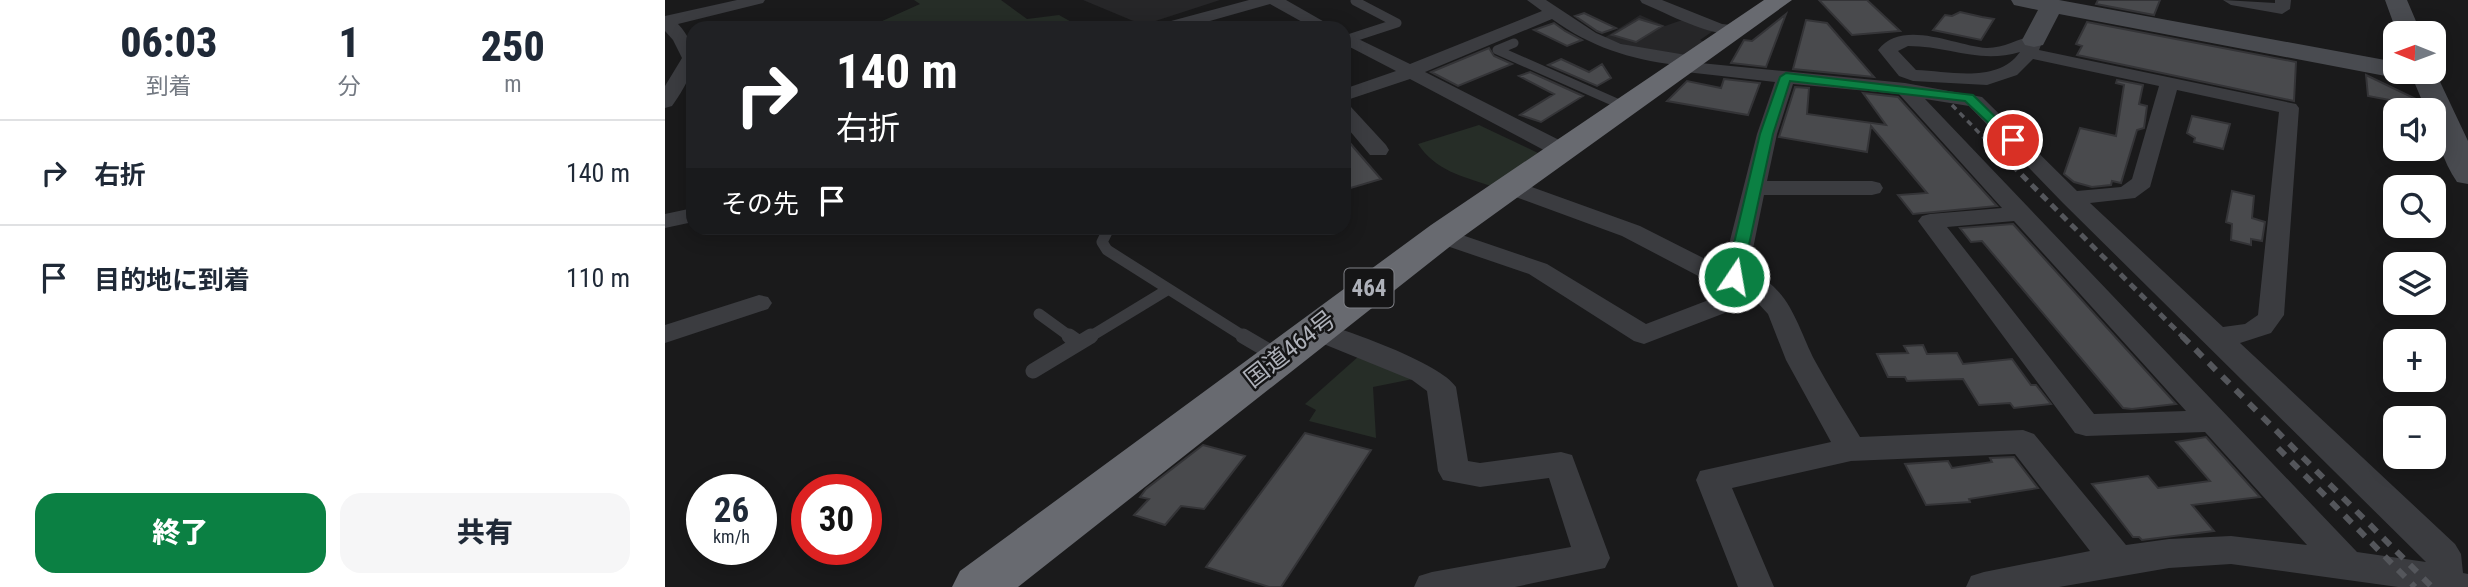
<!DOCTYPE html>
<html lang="ja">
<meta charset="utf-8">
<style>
:root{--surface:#fff;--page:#f6f6f7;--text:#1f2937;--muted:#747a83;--line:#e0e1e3;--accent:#0b8043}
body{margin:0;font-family:"Roboto Condensed","Noto Sans JP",sans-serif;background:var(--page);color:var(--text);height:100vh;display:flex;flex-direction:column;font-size:26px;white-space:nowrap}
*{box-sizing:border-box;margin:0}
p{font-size:23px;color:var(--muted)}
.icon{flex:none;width:38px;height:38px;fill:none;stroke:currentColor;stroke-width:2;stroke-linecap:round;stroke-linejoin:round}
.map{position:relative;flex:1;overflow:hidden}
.side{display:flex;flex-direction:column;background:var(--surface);width:665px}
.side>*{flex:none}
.banner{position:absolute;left:21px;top:21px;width:665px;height:214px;border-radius:21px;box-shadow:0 4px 18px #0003;background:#202124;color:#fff;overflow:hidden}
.needle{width:46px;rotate:271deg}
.controls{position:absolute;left:1718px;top:21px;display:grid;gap:14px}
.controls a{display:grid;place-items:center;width:63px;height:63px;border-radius:14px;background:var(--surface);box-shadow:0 4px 18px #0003;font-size:35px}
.speed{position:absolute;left:21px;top:474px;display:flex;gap:14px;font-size:35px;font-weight:700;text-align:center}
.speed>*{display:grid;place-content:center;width:91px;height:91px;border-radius:50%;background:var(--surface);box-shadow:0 4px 18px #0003;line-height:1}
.speed small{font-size:18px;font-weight:400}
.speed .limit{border:10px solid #d22;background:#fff;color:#111}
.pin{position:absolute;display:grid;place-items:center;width:60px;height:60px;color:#fff;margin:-30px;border:4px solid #fff;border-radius:50%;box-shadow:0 2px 7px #0007}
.me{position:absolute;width:77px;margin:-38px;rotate:12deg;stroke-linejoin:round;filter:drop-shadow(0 0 5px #0008)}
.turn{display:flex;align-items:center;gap:24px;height:147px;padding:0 35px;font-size:32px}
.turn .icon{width:91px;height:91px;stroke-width:2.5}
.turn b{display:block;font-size:49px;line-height:60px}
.then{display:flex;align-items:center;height:66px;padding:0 35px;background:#0003;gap:14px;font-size:26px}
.eta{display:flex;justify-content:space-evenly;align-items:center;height:119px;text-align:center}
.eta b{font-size:42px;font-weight:800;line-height:49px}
.action{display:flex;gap:14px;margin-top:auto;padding:14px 35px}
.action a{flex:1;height:80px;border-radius:21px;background:var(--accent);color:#fff;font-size:28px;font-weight:800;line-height:80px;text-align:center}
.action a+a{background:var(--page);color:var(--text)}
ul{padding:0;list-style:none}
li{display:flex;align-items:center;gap:21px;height:105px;padding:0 35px;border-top:2px solid var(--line)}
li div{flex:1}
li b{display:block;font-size:26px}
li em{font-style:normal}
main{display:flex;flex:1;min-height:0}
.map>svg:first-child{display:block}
</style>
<main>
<section class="side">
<div class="eta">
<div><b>06:03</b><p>到着</p></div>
<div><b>1</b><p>分</p></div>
<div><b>250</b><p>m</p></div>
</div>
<ul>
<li><svg class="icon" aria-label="right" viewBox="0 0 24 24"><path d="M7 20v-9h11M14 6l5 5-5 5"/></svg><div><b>右折</b></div><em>140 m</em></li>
<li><svg class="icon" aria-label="arrive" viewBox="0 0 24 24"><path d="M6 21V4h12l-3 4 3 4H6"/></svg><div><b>目的地に到着</b></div><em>110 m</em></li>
</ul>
<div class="action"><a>終了</a><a>共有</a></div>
</section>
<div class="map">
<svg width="1803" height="587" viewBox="0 0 1803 587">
<rect width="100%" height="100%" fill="#1a1a1b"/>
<path fill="#262628" d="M418 0H555L478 25Z
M975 15 1000 26 1023 18 1046 28 1048 31 1035 40 1040 42 1020 56 980 52 939 38Z"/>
<path fill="#262d27" d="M249 0H336L362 19 394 15 417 28H217L215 22 255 4Z
M814 125 873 153 826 186C797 176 771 171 753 144Z
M694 356 748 379 708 387 711 438 644 421 651 410 640 404Z"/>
<path fill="#494a4d" stroke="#343437" stroke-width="2" d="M1154 0H1202L1235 31 1187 35Z
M1433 0H1495L1489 15 1431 4Z
M1295 12 1317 17 1329 19 1316 40 1268 30 1280 15 1287 16Z
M919 13 951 28 937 33 932 31 910 16Z
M1121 14 1101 67 1066 63 1079 40 1087 41Z
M974 19 997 26 971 42 947 35Z
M1141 20 1162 23 1209 77 1128 69Z
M1422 22 1631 62 1629 101 1412 55 1417 46 1411 44Z
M889 23 900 31 917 40 902 46 869 30Z
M824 48 829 56 847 64 793 86 766 72Z
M896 59 924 72 937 64 946 78 932 86 883 65Z
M865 72 918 96 876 122 855 115 889 94 854 76Z
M1701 75 1753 100 1751 105 1703 96Z
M1059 79 1095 83 1083 115 1002 101 1022 81 1056 88Z
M1452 80 1478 85 1474 104 1482 106 1479 128 1472 130 1456 183 1447 181 1446 185 1427 187 1409 182 1399 174 1415 128 1451 136 1459 85 1451 83Z
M1130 87 1144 88 1142 114 1221 125 1198 93 1233 97 1332 206 1248 214 1233 195 1262 193 1206 126 1202 152 1114 137Z
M1527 116 1565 124 1558 149 1529 142 1530 138 1522 133Z
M679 136 696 156 716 179 679 190Z
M1567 191 1589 196 1587 218 1600 222 1597 241 1586 239V245L1566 240 1567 224 1561 222Z
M1348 224 1511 404 1467 409 1458 408 1317 241 1306 242 1295 228Z
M1258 345 1262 354 1292 353 1298 364 1347 359 1366 385H1371L1386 404 1349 408 1345 403 1314 405 1298 379 1242 381 1240 377H1223L1212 354 1243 353 1239 346Z
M640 433 706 450 616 587H604L541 567Z
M1541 437 1595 497 1527 505 1549 531 1477 540 1474 537H1468L1427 484 1483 476 1493 488 1545 481 1511 442Z
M538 445 580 456 539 509 516 506 500 525 469 515 484 499 475 497 481 489Z
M1349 457 1373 488 1304 499 1305 502 1261 505 1240 464 1283 461 1287 468 1327 462 1325 458Z"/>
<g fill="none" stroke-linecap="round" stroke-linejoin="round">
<path stroke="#3b3c40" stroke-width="9" d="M683 39 732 23 690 1
M849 43 832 50 961 107"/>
<path stroke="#3b3c40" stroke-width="11" d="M444 228 437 242 442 250 581 338
M374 314 407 338
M423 338 502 290"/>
<path stroke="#3b3c40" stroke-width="15" d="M404 336 414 343
M578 336 612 356
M368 371 426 336"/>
<path fill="#3b3c40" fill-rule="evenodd" d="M72 0H100L98 3 13 24C40 53 27 77 7 106L0 108V86L17 58 8 40 0 31V16Z
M584 0H621L670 28H648L605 4 520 28H492L495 24Z
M862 0H881L931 33 956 44 1027 56 1033 57 1035 63 1240 83 1317 97 1412 191 1456 187 1467 179 1494 86 1368 59 1352 75 1322 85 1248 81 1234 76 1213 50C1238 18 1290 46 1322 48 1339 48 1353 39 1369 35L1378 40 1374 50 1631 104 1634 108 1619 315 1606 333 1575 343 1790 544 1796 554 1798 573 1803 574V587H1733L1566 564 1504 568 1394 587H1301L1306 576 1319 572 1425 551 1350 454 1186 461 1067 488 1109 587H1073L1031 480 1035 471 1166 442 1121 360 1103 314 1091 301 979 344 969 341 864 274 779 245 767 233 770 228C782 225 787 228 797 235L882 264 981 324 1075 288 1039 279 957 236 837 192 834 187 837 182H853L975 226 1058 268 1092 134 1110 82 1012 71 1011 65C964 59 926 47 887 19L760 72 906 146 909 151 906 156H890L745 79 679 101V89L731 71 679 44V32L745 64 877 11ZM1243 46C1284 46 1314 64 1355 52 1332 84 1285 71 1251 70L1233 51ZM1128 84 1234 94 1337 208 1265 214 1257 216 1253 221 1410 433 1421 436 1540 432 1642 545 1566 536 1504 539 1461 545 1369 434 1358 430 1195 437C1180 412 1164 387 1150 361 1133 329 1124 283 1083 273L1099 195H1207L1215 193 1218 188 1215 183 1207 181H1102L1112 134ZM1512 90 1614 112 1593 315 1580 324 1558 327 1425 203 1470 198 1485 187ZM1260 99 1304 106 1398 203 1761 562 1692 552ZM1349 221 1521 411 1429 414 1282 227Z
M975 0H997L1057 24 1075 26 1078 30C1062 46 997 11 977 3Z
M1558 0 1610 3V0H1626L1625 9 1617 14 1566 5Z
M679 105 686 107 721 145 724 150 721 155H705L679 124Z
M28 208V222L0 228V214Z
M94 295 103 297 107 303 103 309 0 343V325Z
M649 321C679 329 776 363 791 387L803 461 815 463 896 452 907 455 945 558 940 568 850 587H749L754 576 767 572 906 547 884 478 815 487 778 480 773 471 762 391 747 380 639 336 635 330 639 324Z"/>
<path fill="#494b50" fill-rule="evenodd" d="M1346 0H1394L1731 62V72H1743L1740 76 1731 78 1394 14 1378 45 1369 47 1360 45 1357 40 1373 10 1349 5Z
M1720 0H1742L1756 33H1732Z
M1769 69 1803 141V184L1792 182C1778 161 1769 135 1769 110H1761L1745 72H1769Z"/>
<path fill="#686a70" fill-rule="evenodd" d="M1099 0H1127L792 241 353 587H287L295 571 766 225Z"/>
<path stroke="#54565b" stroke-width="3.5" stroke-dasharray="6 5" stroke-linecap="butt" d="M1287 105 1328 147"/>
<path stroke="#54565b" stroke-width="5" stroke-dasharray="8 6" stroke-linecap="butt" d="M1327 145 1519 338"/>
<path stroke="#54565b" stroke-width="6" stroke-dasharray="10 9" stroke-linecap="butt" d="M1517 336 1767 587
M1613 448 1750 587"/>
</g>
<path fill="#0b8043" stroke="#07532c" stroke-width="2" d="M1121 73 1308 95 1354 140 1353 142H1344L1300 101 1125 81 1108 134 1077 277 1075 281H1064L1061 277 1095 134 1115 77Z"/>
<g text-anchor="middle" stroke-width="5" stroke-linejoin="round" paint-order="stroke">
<rect fill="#151516" stroke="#808288" stroke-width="2" x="679.5" y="268.5" width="49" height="39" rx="5"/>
<g font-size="23" font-weight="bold" fill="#aeb1b9">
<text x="704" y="296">464</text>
</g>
<g font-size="24" fill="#aeb1b9" stroke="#151516">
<text transform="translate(625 349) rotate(-38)" y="8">国道464号</text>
</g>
</g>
</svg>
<div class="controls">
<a><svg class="needle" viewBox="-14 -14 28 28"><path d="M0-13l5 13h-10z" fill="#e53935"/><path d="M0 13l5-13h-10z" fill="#747a83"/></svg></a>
<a><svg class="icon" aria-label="sound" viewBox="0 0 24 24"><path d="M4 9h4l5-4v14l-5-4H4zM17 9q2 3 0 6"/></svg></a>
<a><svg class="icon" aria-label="search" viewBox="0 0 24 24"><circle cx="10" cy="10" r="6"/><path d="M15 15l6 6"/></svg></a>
<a><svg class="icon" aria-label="layers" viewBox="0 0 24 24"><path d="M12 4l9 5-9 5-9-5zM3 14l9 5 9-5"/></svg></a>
<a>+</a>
<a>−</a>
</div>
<div class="speed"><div>26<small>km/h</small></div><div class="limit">30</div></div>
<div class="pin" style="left:1348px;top:140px;background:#d93025"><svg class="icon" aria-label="arrive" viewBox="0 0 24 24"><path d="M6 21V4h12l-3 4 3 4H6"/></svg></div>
<svg class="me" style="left:1069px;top:277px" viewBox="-20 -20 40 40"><circle r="17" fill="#0b8043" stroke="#fff" stroke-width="3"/><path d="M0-11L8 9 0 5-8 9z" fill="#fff"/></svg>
<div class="banner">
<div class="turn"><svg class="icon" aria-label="right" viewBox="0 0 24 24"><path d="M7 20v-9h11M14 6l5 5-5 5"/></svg><div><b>140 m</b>右折</div></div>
<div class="then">その先<svg class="icon" aria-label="arrive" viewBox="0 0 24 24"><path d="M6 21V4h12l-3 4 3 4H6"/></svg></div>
</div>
</div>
</main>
